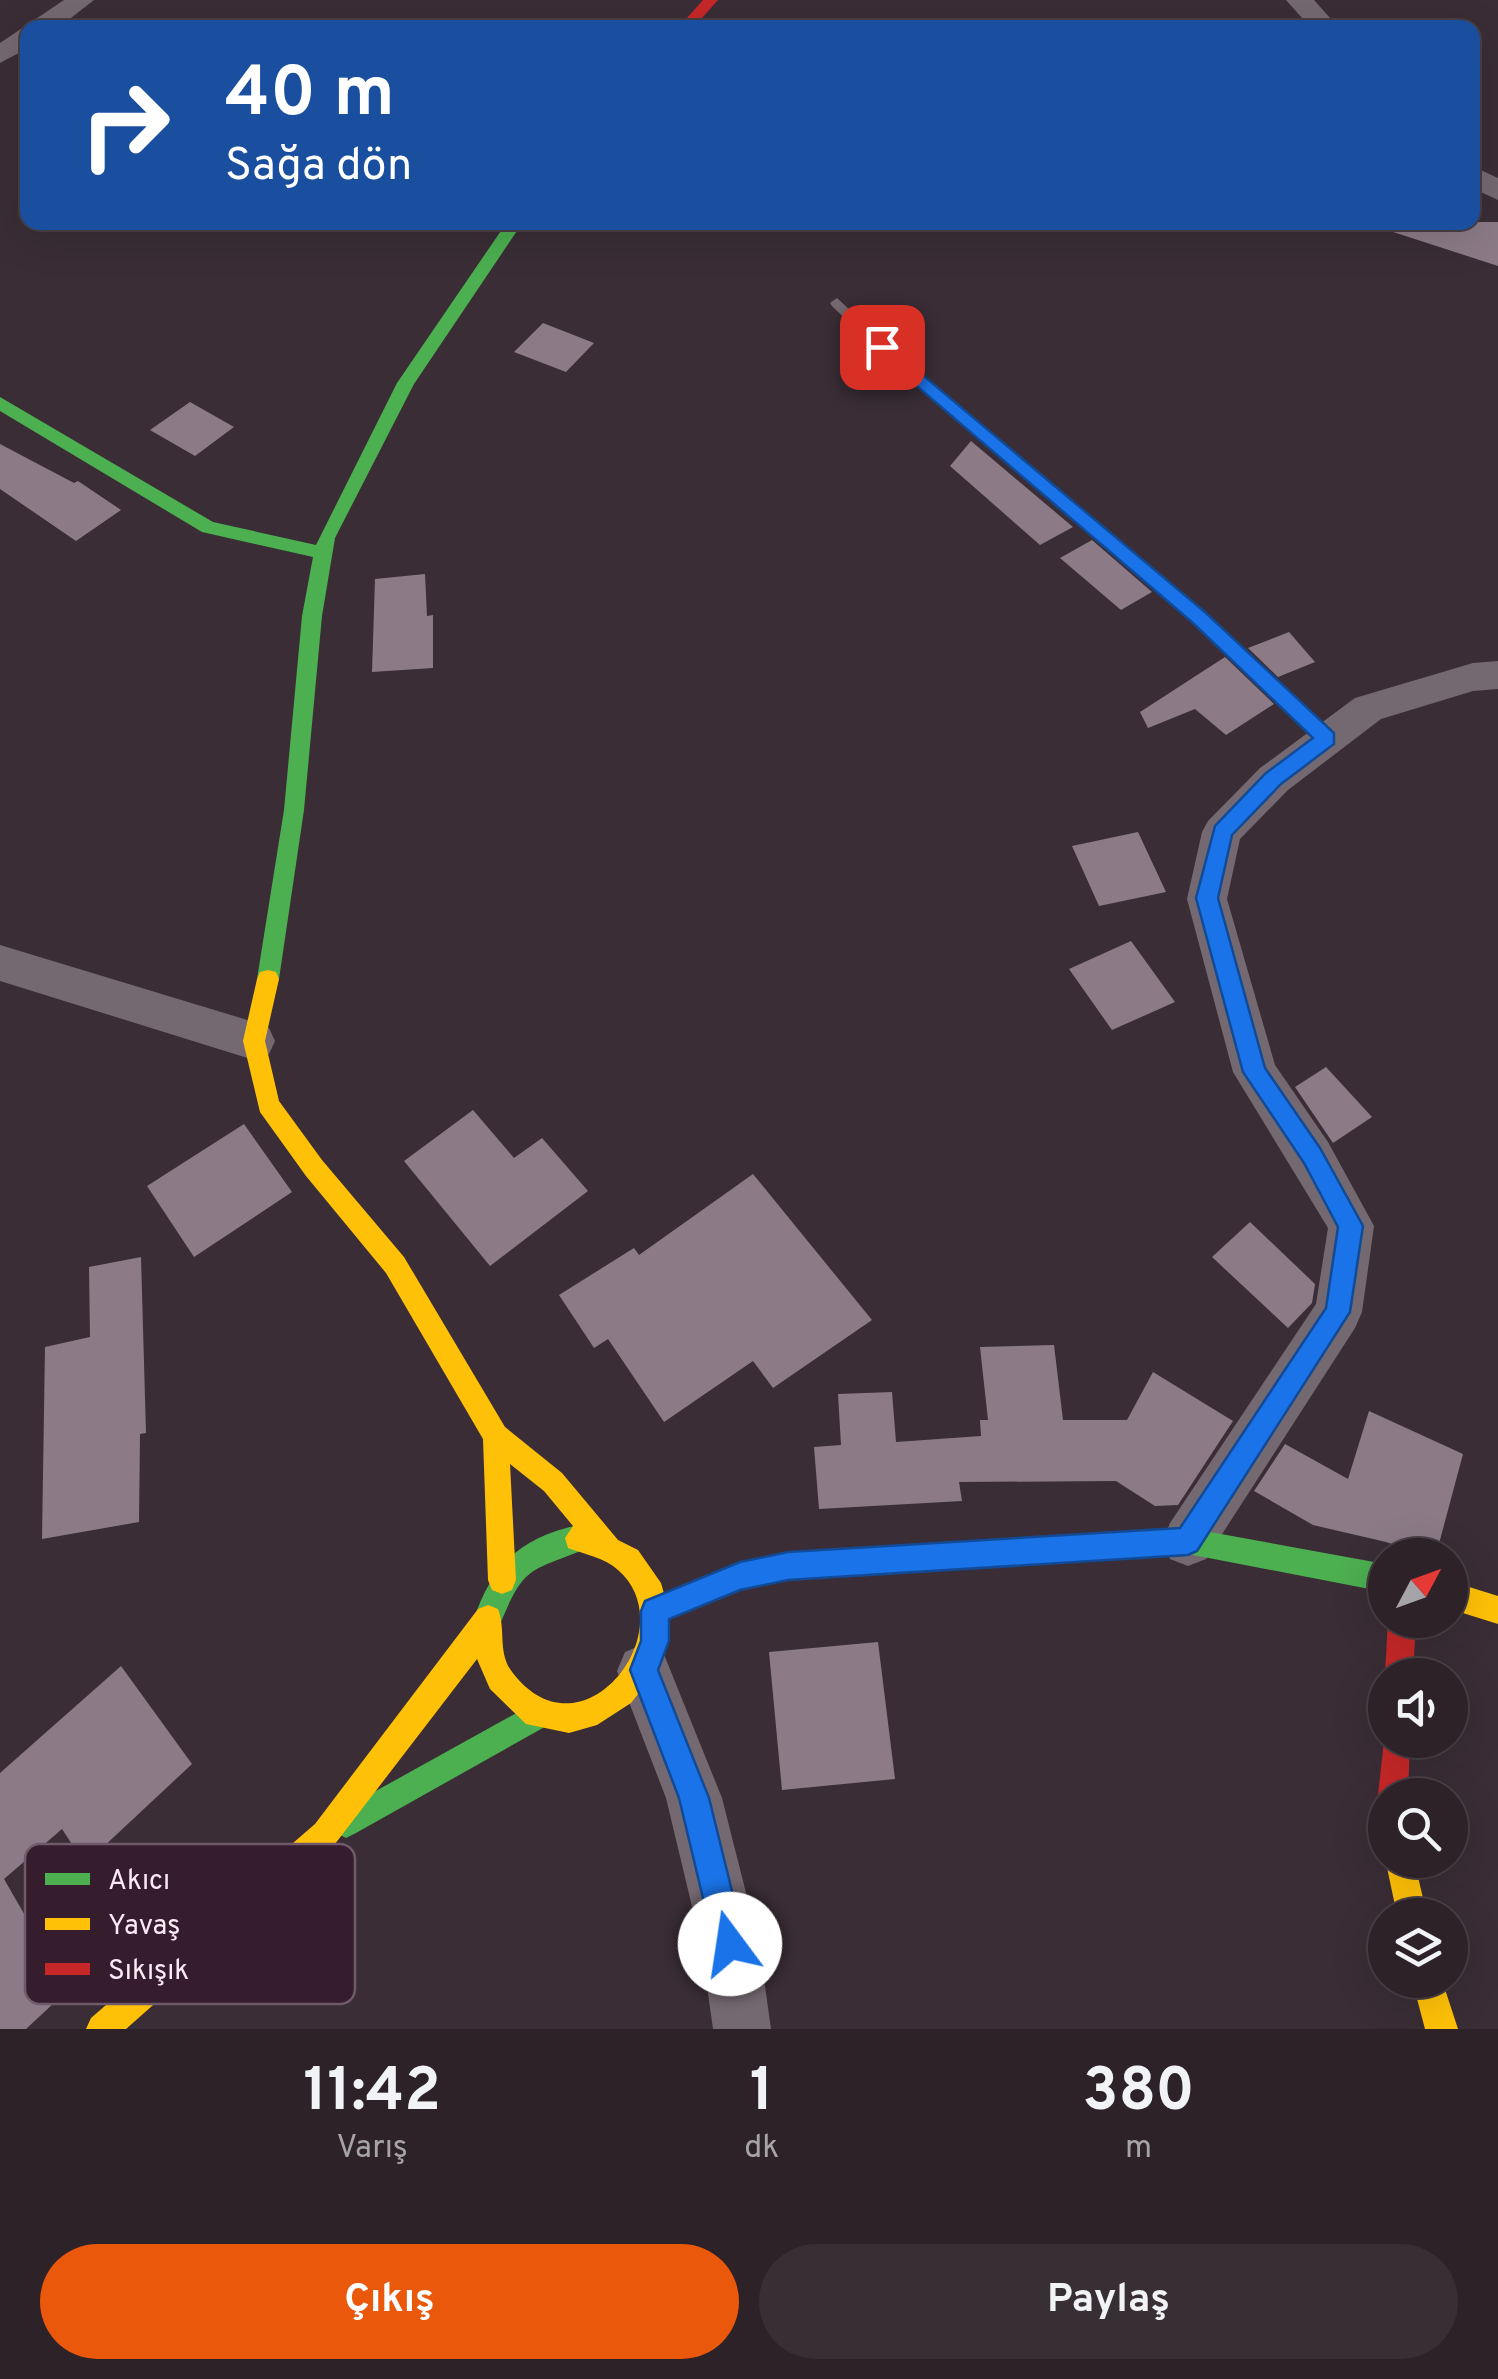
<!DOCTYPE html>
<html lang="tr">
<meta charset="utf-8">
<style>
:root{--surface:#2c2228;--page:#382f34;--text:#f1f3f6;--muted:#a6a4a8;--line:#483f45;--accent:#ea580c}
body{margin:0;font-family:Overpass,sans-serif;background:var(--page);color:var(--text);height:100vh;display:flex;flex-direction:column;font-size:38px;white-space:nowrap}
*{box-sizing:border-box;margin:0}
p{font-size:32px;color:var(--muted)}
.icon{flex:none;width:55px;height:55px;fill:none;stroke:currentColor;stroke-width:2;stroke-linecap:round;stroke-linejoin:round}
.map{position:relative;height:2029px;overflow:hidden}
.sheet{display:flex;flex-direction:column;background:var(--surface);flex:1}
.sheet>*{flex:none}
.guide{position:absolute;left:20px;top:20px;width:1460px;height:210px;border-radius:20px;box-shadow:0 10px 40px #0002,0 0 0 2px var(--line);background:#1a4fa0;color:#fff;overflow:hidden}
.needle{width:65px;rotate:49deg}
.controls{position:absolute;left:1368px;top:1538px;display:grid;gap:20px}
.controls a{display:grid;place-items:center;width:100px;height:100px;border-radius:50%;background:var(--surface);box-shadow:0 10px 40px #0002,0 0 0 2px var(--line);font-size:50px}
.pin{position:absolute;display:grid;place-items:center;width:85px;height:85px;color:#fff;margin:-42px;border-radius:20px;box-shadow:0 5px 15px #0006}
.me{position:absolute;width:110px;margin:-55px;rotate:346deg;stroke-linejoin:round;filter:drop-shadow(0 0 8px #0008)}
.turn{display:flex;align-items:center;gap:35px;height:210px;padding:0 40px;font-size:45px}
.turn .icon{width:130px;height:130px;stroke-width:2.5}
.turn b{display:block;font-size:70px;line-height:85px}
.eta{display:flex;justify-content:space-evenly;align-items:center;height:170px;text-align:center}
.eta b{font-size:60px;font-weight:700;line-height:70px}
.cta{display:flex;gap:20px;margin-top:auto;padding:20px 40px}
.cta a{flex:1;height:115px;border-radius:60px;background:var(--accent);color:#fff;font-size:40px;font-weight:700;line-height:115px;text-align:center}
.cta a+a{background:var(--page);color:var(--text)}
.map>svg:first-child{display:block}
</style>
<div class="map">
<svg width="1498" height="2029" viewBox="0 0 1498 2029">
<rect width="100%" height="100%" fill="#3a2d36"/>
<path fill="#8c7b87" d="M1388 222H1498V266L1387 230Z
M543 323 594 343 566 372 514 352Z
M190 402 234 427 195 456 150 430Z
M971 441 1073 527 1040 545 950 466Z
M0 444 74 483 78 481 121 510 76 541 0 489Z
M1092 540 1152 592 1121 610 1060 558Z
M425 574 427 616 433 615V668L372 672 375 579Z
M1289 632 1315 662 1278 677 1248 648Z
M1225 657 1274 704 1226 735 1195 709 1148 728 1140 712Z
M1138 832 1166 892 1099 906 1072 846Z
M1131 941 1175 1002 1112 1030 1069 969Z
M1326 1067 1372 1117 1333 1143 1295 1087Z
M473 1110 514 1158 542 1138 588 1191 490 1266 404 1161Z
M244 1124 292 1192 194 1257 147 1186Z
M753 1174 872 1320 773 1388 753 1361 664 1422 608 1339 594 1348 559 1295 634 1248 639 1255Z
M1250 1222 1315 1284 1312 1303 1288 1328 1212 1257Z
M141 1257 146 1433 140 1434 139 1522 42 1539 45 1347 90 1337 89 1267Z
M1054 1345 1063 1420H1127L1153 1372 1233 1421 1178 1505 1155 1506 1116 1481 959 1482 962 1501 819 1509 814 1447 841 1445 838 1394 892 1392 896 1442 981 1436 980 1420H988L980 1347Z
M1369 1411 1463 1454 1436 1555H1412L1410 1550 1386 1542 1313 1525 1254 1491 1285 1444 1348 1479Z
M878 1642 895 1779 782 1790 769 1652Z
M121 1666 192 1764 85 1864 62 1829 4 1879 68 1990 26 2029H0V1773Z"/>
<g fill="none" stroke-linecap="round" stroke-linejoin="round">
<path fill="#756971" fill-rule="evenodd" d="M837 298 910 366 1206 614 1333 734 1336 739 1333 744H1321L1194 622 900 372 832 306 830 303Z"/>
<path fill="#756971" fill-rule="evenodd" d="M64 0H94L58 28H28V48L0 63V43Z
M1286 0H1314L1339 28H1311Z
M1472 166 1498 178V200L1472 188Z
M1498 661V689L1473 691 1381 719 1288 790 1240 839 1227 899 1275 1065 1328 1142 1374 1226 1362 1312 1355 1328 1206 1559 1188 1566 1170 1559 1163 1541 1170 1523 1316 1304 1328 1228 1233 1072 1187 899 1202 832 1208 821 1260 768 1355 698 1473 663Z
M0 945 254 1022 269 1028 275 1041 269 1054 254 1060 0 981Z
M644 1644 663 1652 722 1798 759 1944 771 2029H713L701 1944 666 1798 617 1671 625 1652Z"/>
<path fill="#4caf50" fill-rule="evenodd" d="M507 222H523L414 384 335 538 322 616 304 810 279 979 276 986H260L257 979 284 810 302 616 313 557 202 532 0 411V397L213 522 316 545 397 383Z
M578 1525 588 1528 591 1538 588 1548C527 1573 525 1564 498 1629L488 1633 478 1629 474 1619C492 1564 522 1537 578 1525Z
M1188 1528 1385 1564V1592L1188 1554 788 1580 740 1590 655 1625 645 1621 641 1611 645 1601 740 1562 788 1552Z
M540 1700 550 1704 554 1714 550 1724 356 1833 346 1838 336 1833 331 1823 336 1813Z"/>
<path fill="#ffc107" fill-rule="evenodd" d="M268 970 276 972 279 979 265 1041 279 1101 322 1160 404 1257 505 1427 562 1473 618 1540 638 1550 661 1583 669 1611 666 1641 650 1679 631 1703 597 1725 569 1733 526 1724 490 1689 477 1659 335 1844 126 2029H86L91 2018 315 1824 478 1609 488 1605 498 1609C506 1629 498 1650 510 1669 579 1767 687 1630 618 1570 605 1558 584 1554 568 1548L565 1538 573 1526 544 1491 510 1464 516 1580 512 1590 502 1594 492 1590 488 1580 483 1439 386 1273 306 1176 260 1112 243 1041 257 979 260 972Z
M1450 1581 1498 1596V1624L1450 1609Z
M1385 1858 1414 1860 1427 1915H1397Z
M1412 1980H1442L1458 2029H1425Z"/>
<path fill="#c62828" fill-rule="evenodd" d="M703 0H718L693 28H678Z
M1388 1620H1416L1413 1675H1385Z
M1385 1732V1740H1410L1408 1795H1385V1806L1378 1795Z"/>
</g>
<path fill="#1a73e8" stroke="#114b97" stroke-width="2.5" d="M882 341 1206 613 1334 733V744L1281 784 1232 835 1218 898 1265 1068 1320 1148 1363 1226 1350 1312 1197 1551 1188 1555 788 1580 740 1590 669 1619V1641L658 1670 709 1798 745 1944 741 1955 730 1959 719 1955 714 1944 679 1798 630 1670 641 1641V1611L645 1601 740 1562 788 1552 1180 1528 1326 1308 1338 1227 1304 1163 1243 1072 1196 898 1215 826 1266 773 1313 738 1193 623 876 351V343Z"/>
<rect x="25" y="1844" width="330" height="160" rx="15" fill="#351d2e" stroke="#705a6a" stroke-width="2.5"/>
<rect x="45" y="1873" width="45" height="12" fill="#4caf50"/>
<rect x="45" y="1918" width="45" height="12" fill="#ffc107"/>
<rect x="45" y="1963" width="45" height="12" fill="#c62828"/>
<g font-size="28" fill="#fbeaf5">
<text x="108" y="1889">Akıcı</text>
<text x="108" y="1934">Yavaş</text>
<text x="108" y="1979">Sıkışık</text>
</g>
</svg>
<div class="controls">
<a><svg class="needle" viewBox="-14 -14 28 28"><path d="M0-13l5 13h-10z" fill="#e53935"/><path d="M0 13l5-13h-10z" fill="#a6a4a8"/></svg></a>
<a><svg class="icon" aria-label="sound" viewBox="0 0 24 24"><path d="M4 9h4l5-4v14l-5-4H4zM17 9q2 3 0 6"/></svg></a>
<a><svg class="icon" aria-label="search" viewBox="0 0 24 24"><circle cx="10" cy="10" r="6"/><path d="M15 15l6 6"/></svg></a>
<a><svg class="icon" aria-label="layers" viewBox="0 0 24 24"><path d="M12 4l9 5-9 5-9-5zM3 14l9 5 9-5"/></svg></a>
</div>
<div class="pin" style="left:882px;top:347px;background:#d93025"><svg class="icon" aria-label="arrive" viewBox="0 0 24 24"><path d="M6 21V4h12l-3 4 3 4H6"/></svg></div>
<svg class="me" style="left:730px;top:1944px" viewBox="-20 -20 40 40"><circle r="19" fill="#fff"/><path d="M0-13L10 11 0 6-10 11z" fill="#1a73e8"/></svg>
<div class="guide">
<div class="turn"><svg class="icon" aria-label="right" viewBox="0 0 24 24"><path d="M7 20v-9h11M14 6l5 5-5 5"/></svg><div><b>40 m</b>Sağa dön</div></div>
</div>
</div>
<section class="sheet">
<div class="eta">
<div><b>11:42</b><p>Varış</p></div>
<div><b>1</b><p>dk</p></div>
<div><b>380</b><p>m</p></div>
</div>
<div class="cta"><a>Çıkış</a><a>Paylaş</a></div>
</section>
